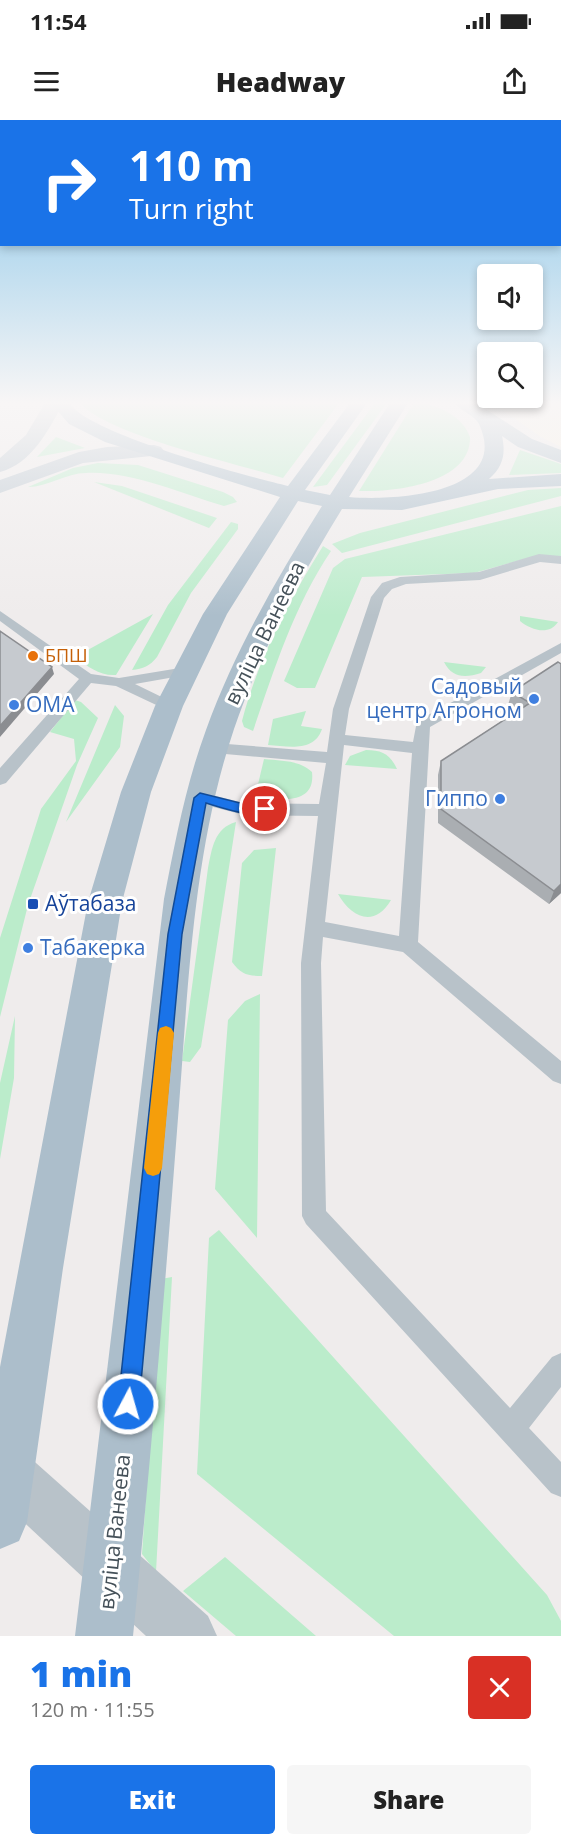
<!DOCTYPE html>
<meta charset="utf-8">
<style>
:root{--surface:#fff;--page:#f6f6f6;--text:#222;--muted:#767676;--accent:#1a73e8}
body{margin:0;font-family:"Open Sans",sans-serif;background:var(--page);color:var(--text);height:100vh;display:flex;flex-direction:column;font-size:22px;white-space:nowrap}
*{box-sizing:border-box;margin:0}
p{font-size:20px;color:var(--muted)}
.icon{flex:none;width:33px;height:33px;fill:none;stroke:currentColor;stroke-width:2;stroke-linecap:round;stroke-linejoin:round}
.map{position:relative;height:1516px;overflow:hidden}
.sheet{display:flex;flex-direction:column;background:var(--surface);flex:1}
.sheet>*{flex:none}
.hud{position:absolute;left:0px;top:0px;width:561px;height:126px;box-shadow:0 3px 9px #0003;background:#1a73e8;color:#fff;overflow:hidden}
.controls{position:absolute;left:477px;top:144px;display:grid;gap:12px}
.controls a{display:grid;place-items:center;width:66px;height:66px;border-radius:6px;background:var(--surface);box-shadow:0 3px 9px #0003;font-size:30px}
.pin{position:absolute;display:grid;place-items:center;width:51px;height:51px;color:#fff;margin:-26px;border:3px solid #fff;border-radius:50%;box-shadow:0 2px 6px #0007}
.me{position:absolute;width:66px;margin:-33px;rotate:6deg;stroke-linejoin:round;filter:drop-shadow(0 0 4px #0008)}
.turn{display:flex;align-items:center;gap:21px;height:126px;padding:0 30px;font-size:27px}
.turn .icon{width:78px;height:78px;stroke-width:2.5}
.turn b{display:block;font-size:42px;line-height:51px}
.round{display:grid;place-items:center;flex:none;width:63px;height:63px;border-radius:6px;background:var(--page)}
.overview{display:flex;align-items:center;justify-content:space-between;height:102px;padding:0 30px}
h1{font-size:36px;font-weight:800;line-height:45px;color:var(--accent)}
.cta{display:flex;gap:12px;margin-top:auto;padding:12px 30px}
.cta a{flex:1;height:69px;border-radius:6px;background:var(--accent);color:#fff;font-size:24px;font-weight:800;line-height:69px;text-align:center}
.cta a+a{background:var(--page);color:var(--text)}
.status{display:flex;justify-content:space-between;align-items:center;height:42px;padding:0 30px;background:var(--surface);direction:ltr}
.status svg{height:16px;fill:currentColor}
header{display:flex;justify-content:space-between;align-items:center;height:78px;padding:0 30px;background:var(--surface);font-size:27px;font-weight:800}
.map>svg:first-child{display:block}
</style>
<div class="status"><b>11:54</b><svg viewBox="0 0 49 12"><path d="M0 12V9h3v3zM5 12V6h3v6zM10 12V3h3v9zM15 12V0h3v12zM26 1h20v11H26zM47 4h2v5h-2z"/></svg></div>
<header><svg class="icon" aria-label="menu" viewBox="0 0 24 24"><path d="M4 6h16M4 12h16M4 18h16"/></svg>Headway<svg class="icon" aria-label="share" viewBox="0 0 24 24"><path d="M12 15V3M7 8l5-5 5 5M5 13v7h14v-7"/></svg></header>
<div class="map">
<svg width="561" height="1516" viewBox="0 0 561 1516">
<rect width="100%" height="100%" fill="#efecec"/>
<path fill="#fbf3e5" d="M492 283H561V327L541 317Z"/>
<path fill="#bbeccb" d="M339 283 283 358C238 344 108 315 80 283Z
M375 283H387L327 365 313 367Z
M414 283C436 283 463 296 470 317 471 364 393 372 359 371Z
M56 317 85 328 37 337Z
M520 330 561 344V353L509 355Z
M98 343 138 345 223 372 233 377 237 382 224 386C179 373 132 351 86 353 66 353 48 367 28 367L73 348Z
M94 362 122 366 217 398 209 408Z
M561 368V376L342 433 332 424 360 413 528 370Z
M561 386V437L535 436 474 453 362 457 315 568H297L284 561 333 448 345 439Z
M231 402 238 404V409L191 473 157 537C150 546 143 549 132 550L168 485Z
M323 426 331 431C294 486 274 550 253 611L244 607 242 601C258 539 289 480 323 426Z
M153 494 116 555C99 556 89 547 75 537Z
M520 496 558 502C549 516 531 510 520 501Z
M444 542 486 547 481 553C465 558 452 558 444 542Z
M75 580 81 582 98 598 77 645 28 785 0 897V818L41 689 76 641 74 619 50 612Z
M115 585 124 596 120 627 66 702Z
M306 591 301 606 322 609C314 633 287 626 268 625L273 599Z
M366 630C382 630 390 634 397 649L345 645 350 636Z
M264 639C282 641 299 640 312 652 316 687 277 679 255 677Z
M236 702 201 927 190 942 182 941 208 748C212 729 214 708 236 702Z
M276 728 262 856C247 856 241 854 232 842L242 743 254 730Z
M338 774 391 780C374 809 351 797 338 774Z
M260 874 257 1118 215 1069 228 900 245 881Z
M15 896 14 958 0 1039V963Z
M219 1110 547 1475 561 1501V1516H394L197 1354 209 1118Z
M172 1157 156 1452 142 1434 161 1159Z
M225 1437 316 1516H236L183 1471Z"/>
<g fill="none" stroke-linecap="round" stroke-linejoin="round">
<path fill="#b8c2c9" fill-rule="evenodd" d="M539 434 561 436V444L540 442 480 460 406 464 392 469 384 478 349 589 345 615 413 622 417 601 561 523V533L430 607 418 822 561 941V964L553 961 403 832 323 817 321 843 326 1091 510 1288 552 1237 561 1233V1267L529 1308 561 1342V1377L551 1373 306 1104 302 1096 301 843 318 696 244 695 194 682 192 678 194 674 200 672 244 683 319 684 326 643 214 633 208 632 206 628 208 624 214 623 327 632 333 589 371 477 382 463 400 457 479 452ZM344 625 412 633 399 816 325 802Z
M0 491 91 554 119 558 186 547 193 551 186 555 135 564 174 583 176 586 174 589 169 591 116 566 91 563 6 663 0 665V648L79 559 0 501Z"/>
<path fill="#b8c2c9" fill-rule="evenodd" d="M0 1319 18 1327 208 1496 217 1516H146L0 1380Z"/>
<path fill="#bac6d0" fill-rule="evenodd" d="M45 283H63C49 310 31 344 0 352V338L26 315Z
M154 325 161 327 164 331 161 335 83 343 0 373V360L79 332 107 327Z"/>
<path fill="#acbecb" fill-rule="evenodd" d="M51 283H69C89 314 246 356 288 366L350 283H367L305 370 330 375 390 283H408L349 377C392 381 512 375 479 304 475 295 461 292 455 283H476L532 319 561 330V343L518 327 502 316C506 334 503 347 489 359L561 354V366L498 369 402 390 342 389C299 459 261 531 234 609 191 737 188 877 177 1011 164 1180 150 1348 133 1516H75L164 779C175 722 186 664 206 610 235 530 277 458 322 386L298 381 227 494 183 586 151 672 122 782 63 1148 27 1402 19 1421 0 1429V1247L88 782 121 672 155 586 203 494 280 377 105 322 69 304Z"/>
</g>
<path fill="#aaaeb2" d="M561 544V773L549 784 438 703V655L441 641 517 591 508 585 512 572Z"/>
<path fill="#8b8d91" d="M52 547 54 554 0 617V606Z
M561 764V773L549 784 554 771Z"/>
<path fill="#c6cacf" stroke="#8b8d91" stroke-width="1.5" d="M0 511 52 547 0 606Z
M558 542 561 544V764L554 771 441 689V641L530 583 512 572Z"/>
<linearGradient id="sky" x2="0" y2="1"><stop stop-color="#82c3e8"/><stop offset="0.57" stop-color="#f8f6f6"/><stop offset="1" stop-color="#f8f6f6" stop-opacity="0"/></linearGradient>
<rect width="561" height="496" fill="url(#sky)"/>
<path fill="#1a73e8" stroke="#114b97" stroke-width="1.5" d="M200 673 244 684 265 685 272 689C261 702 220 687 206 683L182 814 139 1284 136 1291 128 1294 121 1291 118 1284 168 814 194 678Z"/>
<path fill="#f59e0b" d="M166 906 171 908 174 913 162 1048 159 1054 153 1056 147 1054 144 1048 158 913 160 908Z"/>
<circle fill="#e8710a" stroke="#fff" stroke-width="2" cx="33" cy="536" r="6"/>
<g fill="#3f7fe0" stroke="#fff" stroke-width="2">
<circle cx="534" cy="579" r="6"/>
<circle cx="14" cy="585" r="6"/>
<circle cx="500" cy="679" r="6"/>
<circle cx="28" cy="828" r="6"/>
</g>
<rect fill="#1a4fb4" stroke="#fff" stroke-width="2" x="27" y="778" width="12" height="12" rx="3"/>
<g text-anchor="middle" stroke-width="6" stroke-linejoin="round" paint-order="stroke">
<g font-size="18" fill="#c56008" stroke="#fff" text-anchor="start">
<text x="45" y="542">БПШ</text>
</g>
<g font-size="21" fill="#455159" stroke="#fff">
<text transform="translate(265 513) rotate(-64)" y="7">вуліца Ванеева</text>
<text transform="translate(115 1412) rotate(-84)" y="7">вуліца Ванеева</text>
</g>
<g font-size="21" fill="#366cbe" stroke="#fff" text-anchor="end">
<text x="522" y="574">Садовый<tspan x="522" dy="24">центр Агроном</tspan></text>
<text x="26" y="592" text-anchor="start">ОМА</text>
<text x="488" y="686">Гиппо</text>
<text x="40" y="835" text-anchor="start">Табакерка</text>
</g>
<g font-size="21" fill="#164399" stroke="#fff" text-anchor="start">
<text x="45" y="791">Аўтабаза</text>
</g>
</g>
</svg>
<div class="controls">
<a><svg class="icon" aria-label="sound" viewBox="0 0 24 24"><path d="M4 9h4l5-4v14l-5-4H4zM17 9q2 3 0 6"/></svg></a>
<a><svg class="icon" aria-label="search" viewBox="0 0 24 24"><circle cx="10" cy="10" r="6"/><path d="M15 15l6 6"/></svg></a>
</div>
<div class="pin" style="left:265px;top:689px;background:#d93025"><svg class="icon" aria-label="arrive" viewBox="0 0 24 24"><path d="M6 21V4h12l-3 4 3 4H6"/></svg></div>
<svg class="me" style="left:128px;top:1284px" viewBox="-20 -20 40 40"><circle r="17" fill="#1a73e8" stroke="#fff" stroke-width="3"/><path d="M0-11L8 9 0 5-8 9z" fill="#fff"/></svg>
<div class="hud">
<div class="turn"><svg class="icon" aria-label="right" viewBox="0 0 24 24"><path d="M7 20v-9h11M14 6l5 5-5 5"/></svg><div><b>110 m</b>Turn right</div></div>
</div>
</div>
<section class="sheet">
<div class="overview"><div><h1>1 min</h1><p>120 m · 11:55</p></div><a class="round" style="background:#d93025;color:#fff"><svg class="icon" aria-label="close" viewBox="0 0 24 24"><path d="M6 6l12 12M18 6L6 18"/></svg></a></div>
<div class="cta"><a>Exit</a><a>Share</a></div>
</section>
